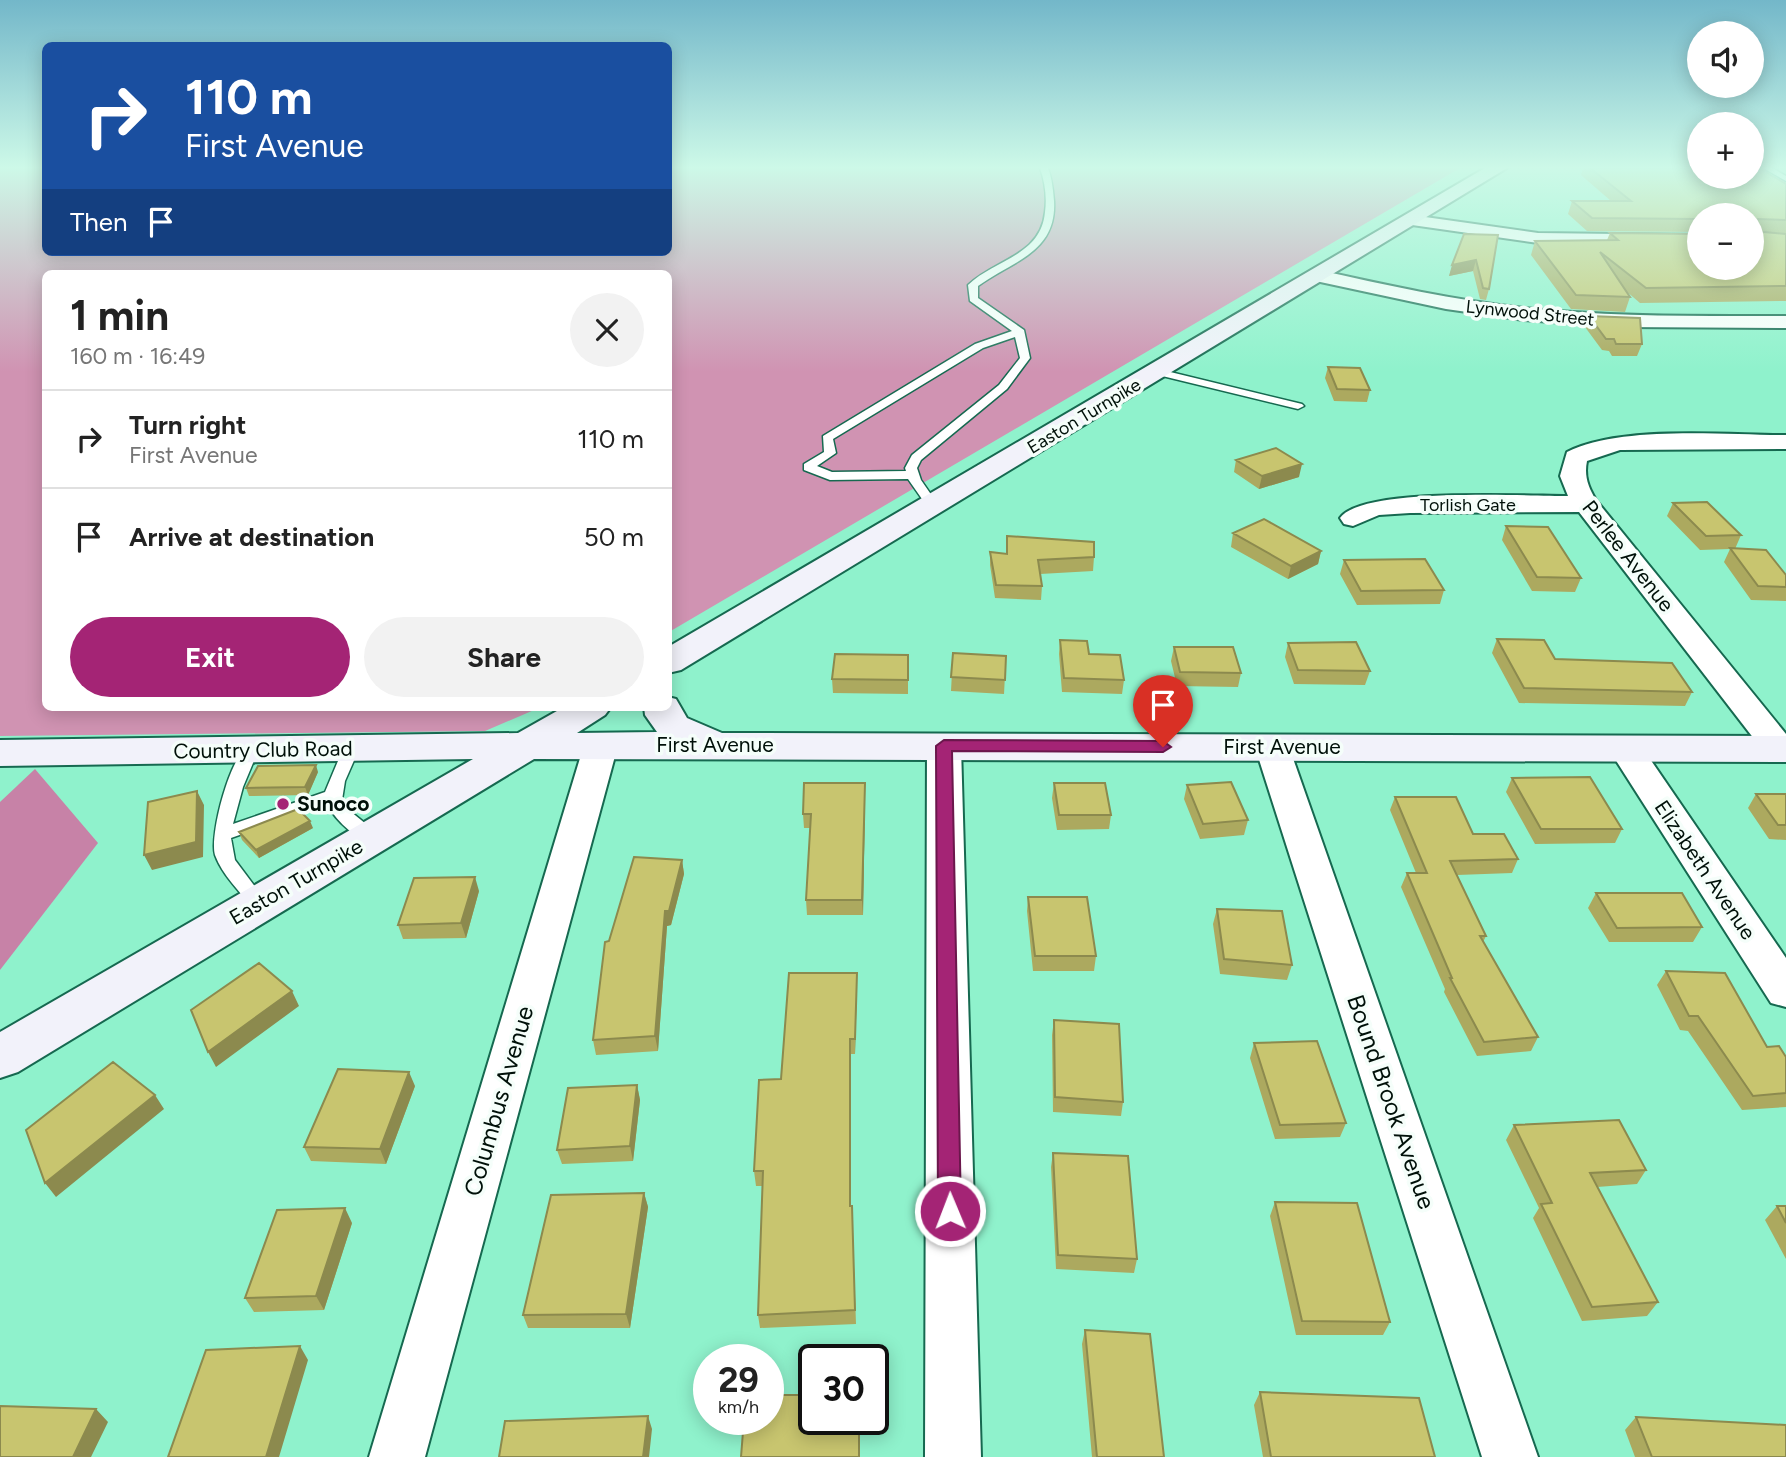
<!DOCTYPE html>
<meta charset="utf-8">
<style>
:root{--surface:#fff;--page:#f2f2f2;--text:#222;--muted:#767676;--line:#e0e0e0;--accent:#a42475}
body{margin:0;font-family:Figtree,sans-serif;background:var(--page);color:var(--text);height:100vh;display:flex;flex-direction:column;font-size:26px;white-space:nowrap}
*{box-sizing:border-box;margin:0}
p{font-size:23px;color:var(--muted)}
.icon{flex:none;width:38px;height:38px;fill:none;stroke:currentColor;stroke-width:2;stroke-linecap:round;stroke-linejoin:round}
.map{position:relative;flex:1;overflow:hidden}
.details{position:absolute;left:42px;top:270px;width:630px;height:441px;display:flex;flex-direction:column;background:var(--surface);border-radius:10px;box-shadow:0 4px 18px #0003}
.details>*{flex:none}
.banner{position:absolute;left:42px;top:42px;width:630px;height:214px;border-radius:10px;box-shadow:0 4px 18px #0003;background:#1a4fa0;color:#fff;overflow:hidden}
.tools{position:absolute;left:1687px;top:21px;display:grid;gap:14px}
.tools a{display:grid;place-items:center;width:77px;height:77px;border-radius:50%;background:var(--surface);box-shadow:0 4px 18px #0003;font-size:35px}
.speed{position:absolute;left:693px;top:1344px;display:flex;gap:14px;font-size:35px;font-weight:700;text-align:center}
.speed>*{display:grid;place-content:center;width:91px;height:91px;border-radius:50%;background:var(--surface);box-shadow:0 4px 18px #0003;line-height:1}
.speed small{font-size:18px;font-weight:400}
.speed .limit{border:4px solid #111;border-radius:10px;background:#fff;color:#111}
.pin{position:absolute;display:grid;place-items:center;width:60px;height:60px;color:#fff;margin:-72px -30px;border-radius:50% 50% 50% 0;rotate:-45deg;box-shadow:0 0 7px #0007}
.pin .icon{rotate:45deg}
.me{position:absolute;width:77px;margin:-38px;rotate:359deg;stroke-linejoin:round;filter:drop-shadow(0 0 5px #0008)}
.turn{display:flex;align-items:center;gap:24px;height:147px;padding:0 28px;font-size:32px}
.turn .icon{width:91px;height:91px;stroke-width:2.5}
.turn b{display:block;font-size:49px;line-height:60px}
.then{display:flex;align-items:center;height:66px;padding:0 28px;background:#0003;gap:14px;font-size:26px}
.round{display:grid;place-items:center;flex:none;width:74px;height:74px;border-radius:37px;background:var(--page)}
.overview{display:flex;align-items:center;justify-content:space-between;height:119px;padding:0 28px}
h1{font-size:42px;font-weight:700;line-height:52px}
.button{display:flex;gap:14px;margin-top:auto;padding:14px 28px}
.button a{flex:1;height:80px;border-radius:42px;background:var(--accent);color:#fff;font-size:28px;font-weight:700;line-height:80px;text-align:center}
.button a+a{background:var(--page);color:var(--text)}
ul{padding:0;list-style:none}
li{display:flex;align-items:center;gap:21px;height:98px;padding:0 28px;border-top:2px solid var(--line)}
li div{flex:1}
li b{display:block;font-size:26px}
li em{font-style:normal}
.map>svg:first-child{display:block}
</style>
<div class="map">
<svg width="1786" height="1457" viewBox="0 0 1786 1457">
<rect width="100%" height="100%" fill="#8ff2cc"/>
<path fill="#d093b2" d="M0 168H45L46 252H668L669 168H1460L669 632 668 273H46V707H541L485 731 0 736Z"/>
<path fill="#c782a7" d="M35 769 98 843 0 970V802Z"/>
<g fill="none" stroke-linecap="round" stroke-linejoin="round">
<defs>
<path id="lane" d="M1040 168H1048C1052 179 1053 189 1054 201 1057 253 1012 261 978 286V298L1024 330 1030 358 1007 389 921 460 917 468 921 480 939 506 937 509H929L908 479 830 480 804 470V464L824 452 823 436 975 344 1012 331 970 301 968 285C995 259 1041 256 1045 212 1047 198 1045 182 1040 168ZM1015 337 1020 358 999 385 912 455 905 468 906 471 832 472 817 466 836 453 833 439 983 348Z
M1763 168H1772L1786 176V181Z
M1158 369 1302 404 1304 406 1298 409 1154 374V370Z
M351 744 359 749 345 781 342 800 350 811 377 833 380 837 377 841C360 846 334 818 327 804L231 838 235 860 268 904 265 909 259 911 253 909C241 892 222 875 215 855 209 836 231 751 250 746L258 751 243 787 233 824 325 792 343 749Z"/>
<path id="street" d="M1411 215 1538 233 1699 235V245L1538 243 1405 224 1402 220 1405 216Z
M1318 270C1386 285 1454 300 1524 308 1611 317 1698 316 1786 316V328L1622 327 1524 320 1446 309 1311 280 1308 276Z
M1786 435V449L1620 450 1587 461C1584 476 1588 487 1596 500L1786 734V758L1768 757 1579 512 1410 513 1379 515 1353 526 1344 524 1340 518C1361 487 1526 496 1568 496L1560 476 1567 452C1621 425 1724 435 1786 435Z
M601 734 613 737 618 745 425 1457H369L584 745 589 737Z
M944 735 956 738 961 746 981 1457H925L927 746 932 738Z
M1272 736 1284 739 1289 747 1538 1457H1482L1255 747 1260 739Z
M1625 737 1637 740 1786 958V1007L1771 1003 1608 748 1613 740Z"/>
<path id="secondary" d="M1485 168H1507L681 670 668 673V647Z
M668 697 676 699 687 718 722 733 1786 736V762L534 759 18 1072 0 1078V1032L473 759 0 766V740L518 733 564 707H611L605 715 577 733 657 732 645 715 644 707H668Z"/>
</defs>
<use href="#lane" stroke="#166950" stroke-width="3"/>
<use href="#street" stroke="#166950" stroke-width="4"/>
<use href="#secondary" stroke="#166950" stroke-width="4"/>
<use href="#lane" fill="#fff" fill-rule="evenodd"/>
<use href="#street" fill="#fff" fill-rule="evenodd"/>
<use href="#secondary" fill="#f2f2fa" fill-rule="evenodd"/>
</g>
<path fill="#aca95f" d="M1583 168H1699L1786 184V301L1640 303 1626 291 1630 297 1625 312 1571 309 1531 255 1535 241 1607 240 1610 233 1699 268 1752 215H1699V233V232L1587 231 1568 214 1572 201H1611L1581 175Z
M1464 234 1489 289 1486 300 1480 299 1473 271 1449 276Z
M1589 316 1642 344 1637 356H1612L1609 351 1602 350 1585 327Z
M1328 367 1370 390 1367 402 1334 401 1325 378Z
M1236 460 1299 477 1259 489 1234 472Z
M1673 503 1741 535 1735 549 1786 575V601L1751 600 1724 562 1730 549 1700 550 1667 516Z
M1506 526 1581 578 1575 592 1532 591 1502 540Z
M1233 533 1321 551 1318 564 1288 579 1231 547Z
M1007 536 1094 557 1093 571 1040 574 1042 586 1041 600 995 598 990 565V552L1006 554Z
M1344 560 1444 590 1440 604 1357 605 1340 574Z
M1497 639 1555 659 1692 692 1685 706 1519 703 1492 653Z
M1060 640 1089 654 1124 680 1122 694 1062 692 1059 654Z
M1288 643 1370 671 1365 685 1294 684 1285 657Z
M1174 647 1241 673 1238 687 1177 686 1171 661Z
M953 653 1006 656 1004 694 951 691Z
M908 655V694L833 693 832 679Z
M318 772 308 795 249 796 246 788Z
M1512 778 1622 829 1615 843 1535 844 1506 792Z
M1054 783 1111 815 1109 829 1057 830 1052 798Z
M1187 785 1248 820 1244 835 1200 839 1184 799Z
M1756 794H1786V840L1769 839 1748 808Z
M865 797 863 915H807L806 900 810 828H804L803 814Z
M1395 797 1473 834 1518 859 1512 873 1457 875 1486 936 1483 942 1538 1037 1531 1051 1477 1056 1444 992 1445 989 1401 887 1407 873H1416L1390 810Z
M313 828 259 858 242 840 239 832Z
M682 860 684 874 671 925 667 926 658 1051 596 1055 593 1040 609 941Z
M479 891 466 938 403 939 398 925Z
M1596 893 1702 927 1693 942H1609L1588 908Z
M1028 897 1096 956 1094 971H1033L1027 911Z
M1217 909 1292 965 1287 980 1220 974 1213 924Z
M1666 971 1767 1047 1786 1057V1107L1742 1110 1688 1031 1680 1030 1657 985Z
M857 973 855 1054H850V1206H852L856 1324 760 1328 758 1315 763 1186H756L754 1171Z
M1054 1020 1123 1102 1121 1116 1053 1112 1052 1035Z
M1254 1043 1346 1123 1340 1137 1275 1139 1250 1058Z
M637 1085 640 1100 633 1161 562 1164 557 1150Z
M415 1086 386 1164 311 1161 304 1147Z
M1514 1125 1646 1170 1637 1184 1597 1187 1658 1302 1647 1316 1582 1321 1533 1218 1539 1208 1506 1140Z
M1053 1153 1137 1259 1134 1273 1056 1269 1051 1167Z
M644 1193 648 1207 630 1328H528L523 1315Z
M1275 1202 1390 1322 1383 1335H1296L1270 1216Z
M1777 1206H1786V1259L1765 1220Z
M352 1223 324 1310 254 1312 245 1298Z
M1085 1330 1164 1457H1092L1082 1344Z
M1260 1392 1435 1457H1263L1254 1405Z
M1636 1417 1786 1457H1635L1625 1430Z"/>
<path fill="#8c8a4e" d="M1476 260 1473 271 1449 276 1452 265Z
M1302 464 1299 477 1259 489 1262 476Z
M1321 551 1318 564 1288 579 1291 566Z
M316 765 318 772 308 795 305 787Z
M865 783V797L863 915 862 900Z
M197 791 204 805 203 857 152 870 144 855Z
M310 821 313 828 259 858 256 850Z
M682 860 684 874 671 925 667 926 658 1051 655 1036 665 911Z
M475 877 479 891 466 938 461 923Z
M857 973V988L855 1054V1039Z
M292 991 299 1006 216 1067 208 1052Z
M409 1072 415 1086 386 1164 380 1149Z
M637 1085 640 1100 633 1161 630 1146Z
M155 1095 164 1109 56 1197 45 1183Z
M644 1193 648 1207 630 1328 626 1314Z
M345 1208 352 1223 324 1310 316 1296Z
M300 1346 308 1360 279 1457H266Z
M96 1409 108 1422 91 1457H73Z
M648 1416 652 1429 649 1457H643Z"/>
<path fill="#c8c56f" stroke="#8c8a4e" stroke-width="2" d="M1590 168H1699V177H1752V168H1759L1786 184V220L1758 219 1755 231 1786 234V286L1646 288 1600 252 1630 297 1576 295 1535 241 1618 240 1610 233 1699 234V268H1752V215H1699V219L1592 218 1572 201H1631Z
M1464 234 1498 235 1489 289 1483 288 1476 260 1452 265Z
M1589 316 1640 318 1642 344H1616L1614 339H1606Z
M1328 367 1360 368 1370 390 1337 389Z
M1276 448 1302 464 1262 476 1236 460Z
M1707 502 1741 535 1706 536 1673 503Z
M1264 519 1321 551 1291 566 1233 533Z
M1506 526 1548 527 1581 578 1537 577Z
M1007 536 1094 542V557L1038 560 1042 586 996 585 990 552 1007 554Z
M1730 548 1766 550 1786 575V587L1758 586Z
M1425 559 1444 590 1361 591 1344 560Z
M1497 639 1544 640 1555 659 1672 663 1692 692 1524 688Z
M1060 640 1087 641 1089 654 1120 655 1124 680 1064 678Z
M1356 642 1370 671 1298 670 1288 643Z
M1174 647H1233L1241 673 1180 672Z
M953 653 1006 656 1005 680 951 677Z
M835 654 908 655V680L832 679Z
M316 765 305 787 246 788 258 766Z
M1590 777 1622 829H1541L1512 778Z
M1231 782 1248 820 1203 824 1187 785Z
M804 783H865L862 900H806L811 814H803Z
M1054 783H1105L1111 815H1059Z
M197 791 196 842 144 855 148 802Z
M1756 794H1786V825H1778Z
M1395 797H1456L1473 834H1504L1518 859 1450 861 1486 936H1480L1538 1037 1484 1042 1450 978H1452L1407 873H1427Z
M298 809 310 821 256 850 239 832Z
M634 857 682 860 669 911H665L655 1036 593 1040 605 942 609 941Z
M475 877 461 923 398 925 414 878Z
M1596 893H1682L1702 927 1617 928Z
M1028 897H1087L1096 956H1035Z
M1217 909 1282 911 1292 965 1224 959Z
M259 963 292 991 208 1052 191 1010Z
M1666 971 1725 973 1767 1047 1779 1046 1786 1057V1093L1753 1096 1698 1016H1689Z
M789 973H857L855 1039H850V1206H852L855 1310 758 1315 763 1171H754L759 1080 781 1079Z
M1054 1020 1119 1024 1123 1102 1055 1097Z
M1317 1041 1346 1123 1280 1125 1254 1043Z
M113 1062 155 1095 45 1183 26 1130Z
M338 1069 409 1072 380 1149 304 1147Z
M637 1085 630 1146 557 1150 568 1088Z
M1619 1120 1646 1170 1590 1173 1658 1302 1592 1307 1541 1204 1552 1203 1514 1125Z
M1053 1153 1128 1156 1137 1259 1058 1255Z
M644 1193 626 1314 523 1315 551 1195Z
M1275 1202 1357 1203 1390 1322 1302 1321Z
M1777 1206H1786V1223Z
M345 1208 316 1296 245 1298 277 1210Z
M1085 1330 1150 1334 1164 1457H1097Z
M300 1346 266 1457H168L206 1350Z
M1260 1392 1419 1398 1435 1457H1271Z
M768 1395H814V1419H859V1457H741L744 1419H768Z
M0 1406 96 1409 73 1457H0Z
M648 1416 643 1457H499L505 1421Z
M1636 1417 1786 1425V1457H1652Z"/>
<linearGradient id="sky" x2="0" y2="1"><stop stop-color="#73b7c9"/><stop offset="0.45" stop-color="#cdf9e8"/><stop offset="1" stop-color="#cdf9e8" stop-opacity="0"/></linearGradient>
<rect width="1786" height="372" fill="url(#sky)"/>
<path fill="#a42475" stroke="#6b174c" stroke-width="2" d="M944 740 1163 741 1171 747 1163 752 952 751 961 1211 958 1218 950 1221 942 1218 938 1211 936 746Z"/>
<circle fill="#a42475" stroke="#f5fefa" stroke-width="2.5" cx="283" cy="804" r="7"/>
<g text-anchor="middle" stroke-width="7" stroke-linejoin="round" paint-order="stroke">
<g font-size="18" fill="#001009" stroke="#f5fefa">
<text transform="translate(1530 313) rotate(6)" y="6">Lynwood Street</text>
<text transform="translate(1084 416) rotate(-31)" y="6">Easton Turnpike</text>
<text x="1468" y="511">Torlish Gate</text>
</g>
<g font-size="21" fill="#001009" stroke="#f5fefa">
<text transform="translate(1628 556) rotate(52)" y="7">Perlee Avenue</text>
<text x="715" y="752">First Avenue</text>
<text x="1282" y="754">First Avenue</text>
<text transform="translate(263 750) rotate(-1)" y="7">Country Club Road</text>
<text transform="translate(1705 870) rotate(56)" y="7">Elizabeth Avenue</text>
<text transform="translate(296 882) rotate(-30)" y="7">Easton Turnpike</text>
</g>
<g font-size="21" font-weight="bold" fill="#001009" stroke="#f5fefa" text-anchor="start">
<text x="297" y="811">Sunoco</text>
</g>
<g font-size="24" fill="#001009" stroke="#f5fefa">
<text transform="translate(499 1101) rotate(-74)" y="8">Columbus Avenue</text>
<text transform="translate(1391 1102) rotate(71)" y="8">Bound Brook Avenue</text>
</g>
</g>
</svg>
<div class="tools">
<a><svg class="icon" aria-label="sound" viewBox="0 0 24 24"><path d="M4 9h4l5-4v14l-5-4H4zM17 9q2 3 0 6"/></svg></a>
<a>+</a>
<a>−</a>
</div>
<div class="speed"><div>29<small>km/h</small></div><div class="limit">30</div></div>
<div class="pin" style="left:1163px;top:747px;background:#d93025"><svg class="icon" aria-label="arrive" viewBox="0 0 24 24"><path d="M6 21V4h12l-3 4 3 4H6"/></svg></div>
<svg class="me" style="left:950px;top:1211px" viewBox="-20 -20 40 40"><circle r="17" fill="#a42475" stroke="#fff" stroke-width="3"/><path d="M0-11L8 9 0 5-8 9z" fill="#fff"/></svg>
<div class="banner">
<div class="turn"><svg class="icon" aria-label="right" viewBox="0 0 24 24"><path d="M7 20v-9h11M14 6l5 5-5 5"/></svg><div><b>110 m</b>First Avenue</div></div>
<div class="then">Then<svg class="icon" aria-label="arrive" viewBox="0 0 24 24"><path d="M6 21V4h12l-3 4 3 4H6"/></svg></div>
</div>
<section class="details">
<div class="overview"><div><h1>1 min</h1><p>160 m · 16:49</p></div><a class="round"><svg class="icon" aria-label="close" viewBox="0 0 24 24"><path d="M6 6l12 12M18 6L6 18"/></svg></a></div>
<ul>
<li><svg class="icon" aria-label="right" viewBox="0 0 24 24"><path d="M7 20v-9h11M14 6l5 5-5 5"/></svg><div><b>Turn right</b><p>First Avenue</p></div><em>110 m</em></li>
<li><svg class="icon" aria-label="arrive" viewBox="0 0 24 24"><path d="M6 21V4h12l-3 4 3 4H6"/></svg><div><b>Arrive at destination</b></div><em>50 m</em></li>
</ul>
<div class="button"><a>Exit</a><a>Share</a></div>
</section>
</div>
